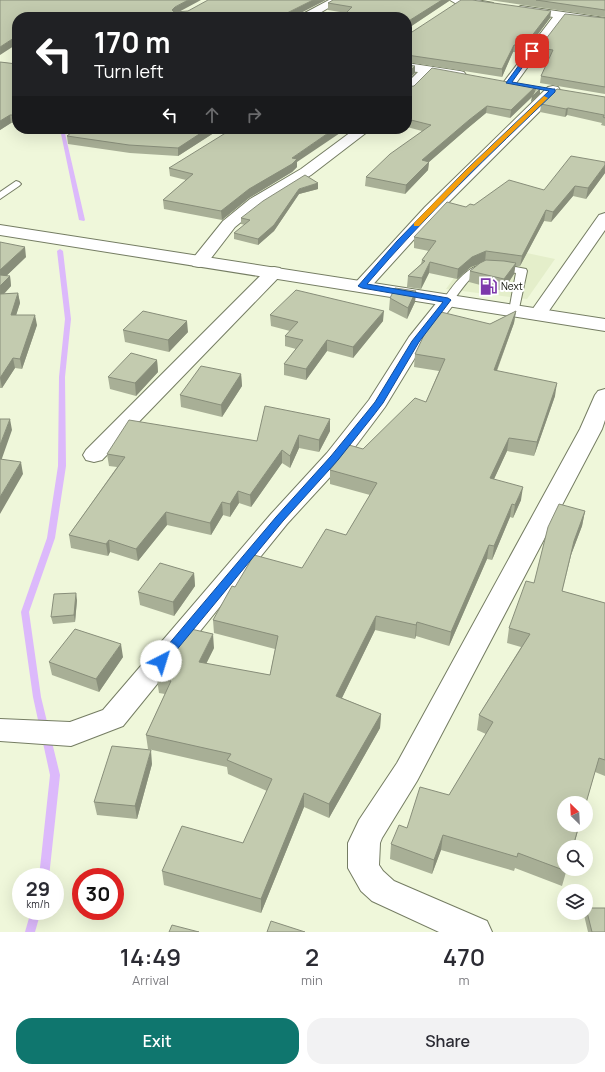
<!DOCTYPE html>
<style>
:root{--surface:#fff;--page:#f2f2f3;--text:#2b2b33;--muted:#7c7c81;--accent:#0f766e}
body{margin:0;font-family:Manrope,sans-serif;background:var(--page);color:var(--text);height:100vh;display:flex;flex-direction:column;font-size:15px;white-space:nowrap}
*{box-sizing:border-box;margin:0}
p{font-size:13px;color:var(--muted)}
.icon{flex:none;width:22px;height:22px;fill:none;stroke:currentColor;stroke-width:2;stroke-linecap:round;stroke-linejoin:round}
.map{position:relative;height:932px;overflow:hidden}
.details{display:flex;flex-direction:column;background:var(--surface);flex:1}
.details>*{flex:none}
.guide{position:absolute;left:12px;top:12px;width:400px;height:122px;border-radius:16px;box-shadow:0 4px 16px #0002;background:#202124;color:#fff;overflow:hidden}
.needle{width:26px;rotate:336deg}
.controls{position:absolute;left:557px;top:796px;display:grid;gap:8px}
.controls a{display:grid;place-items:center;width:36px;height:36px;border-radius:50%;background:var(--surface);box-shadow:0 4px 16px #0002;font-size:20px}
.speed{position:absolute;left:12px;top:868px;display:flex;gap:8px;font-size:20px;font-weight:700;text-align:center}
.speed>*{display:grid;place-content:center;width:52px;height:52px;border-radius:50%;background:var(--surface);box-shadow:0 4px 16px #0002;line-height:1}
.speed small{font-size:10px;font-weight:400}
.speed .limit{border:6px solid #d22;background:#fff;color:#111}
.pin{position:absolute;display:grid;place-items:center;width:34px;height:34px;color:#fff;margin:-17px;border-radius:8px;box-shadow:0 2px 6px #0006}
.me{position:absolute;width:44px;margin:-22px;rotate:40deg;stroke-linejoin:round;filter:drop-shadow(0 0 3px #0008)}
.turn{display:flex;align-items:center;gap:14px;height:84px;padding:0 16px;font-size:18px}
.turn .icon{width:52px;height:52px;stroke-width:2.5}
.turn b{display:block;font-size:28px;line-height:34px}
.lanes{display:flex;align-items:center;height:38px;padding:0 16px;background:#0003;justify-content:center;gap:20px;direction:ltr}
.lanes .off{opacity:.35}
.eta{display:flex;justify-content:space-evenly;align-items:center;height:68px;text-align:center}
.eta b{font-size:24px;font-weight:600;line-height:28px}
.cta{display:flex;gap:8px;margin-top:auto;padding:8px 16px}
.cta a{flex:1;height:46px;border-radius:16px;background:var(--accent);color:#fff;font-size:16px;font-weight:600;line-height:46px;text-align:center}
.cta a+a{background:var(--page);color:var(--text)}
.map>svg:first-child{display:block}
</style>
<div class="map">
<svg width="605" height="932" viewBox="0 0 605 932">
<rect width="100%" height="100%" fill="#eff7da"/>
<path fill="#e4eeca" d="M479 243 555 259 527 299 446 289Z"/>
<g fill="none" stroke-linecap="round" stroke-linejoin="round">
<path fill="#dcb9fb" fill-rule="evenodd" d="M60 129H64L85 220 84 221 79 220Z
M60 249 63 251 71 319 65 377 66 466 55 538 29 612 41 697 60 775 49 877H39L50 775 33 697 21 612 47 538 58 466 59 377 65 319 57 251Z
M31 911H41L35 932H25Z"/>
<defs>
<path id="lane" d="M16 181 19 182 21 184 19 186 0 199V192Z
M485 263 506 265 526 269 527 271 518 313H510L509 311 516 273C476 264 475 272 452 302H444L443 300C454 284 465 268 485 263Z"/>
<path id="street" d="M329 0H342L313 17H299L301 15Z
M450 0H477L493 3 494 5 489 8 455 3Z
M521 6 605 18V24L563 18 514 86H504L503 83 553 17 517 11 515 9Z
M407 63 460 71 464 72 466 75 464 78 460 79 431 74 412 93 407 94V83L418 72 407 71Z
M553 86 558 87 560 90 558 93 437 214 368 290 362 291 356 290 353 286 356 282 425 207 548 87Z
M355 129H371L311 175 262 205 235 227 205 266 199 267 193 266 190 262 223 221 250 199 301 169Z
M605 213V230L544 318 538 320 532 318 529 314 532 310 599 215Z
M274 267 280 268 283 272 280 276 102 460 94 462 86 460 83 455 86 450 268 268Z
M448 295 454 296 457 300 424 343 385 407 343 463 287 524 123 726 71 746 0 741V719L70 722 103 710 271 514 327 453 369 400 409 337 442 296Z
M605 389V420L602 429 417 781 382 838 380 843 379 865 383 871 394 881 487 921 492 932H439L372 901 361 891 348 868V843L359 820 397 763 580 429 595 395 598 391Z"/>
<path id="secondary" d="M0 225 605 319V331L0 235Z"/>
</defs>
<use href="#lane" stroke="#757d63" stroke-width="2"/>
<use href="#street" stroke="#757d63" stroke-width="2"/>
<use href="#secondary" stroke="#757d63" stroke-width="2"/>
<use href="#lane" fill="#fff" fill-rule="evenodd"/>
<use href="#street" fill="#fff" fill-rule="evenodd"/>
<use href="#secondary" fill="#fff" fill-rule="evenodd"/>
</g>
<path fill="#a8af96" d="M333 0H450L449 1 407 29V17L346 13 328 10V3Z
M489 0H605V17Z
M551 11 550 18 524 53 513 52 502 77 407 62V34Z
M605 18V94L540 83 541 76 550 57 538 55 539 48Z
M0 62 17 64V123H11L0 130Z
M407 87H535V91L540 89V94L531 102 532 97 510 118 486 113 468 128 429 162 428 170 405 194 365 186 366 177 422 131 407 127Z
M605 97V126L601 125 602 123 567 115 565 117 540 112 541 104Z
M76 129H220L178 156 130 153 68 144 67 136Z
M297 162V167L292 172 249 198 222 220 164 209 163 200 186 180 170 176 169 168Z
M605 173 586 199 573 196 551 222 544 221 520 266H515L514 274 503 291 469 282 470 271 478 264 471 267 457 279 429 273 421 289 407 287 408 276 421 264 422 260 429 251 414 248V237L466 207 544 190Z
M318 183V189L299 194 274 231 258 245 234 239V233L245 225 241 224V218Z
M0 242 26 257 6 276H10L11 286 4 294 18 293 20 303 16 315 37 325 22 369 15 368 2 388H0Z
M416 291 415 302 407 319 389 310 390 298Z
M516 311 514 323 497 371 555 396 534 456 507 451 494 479 521 500 513 518 510 517 492 560 487 559 449 646 416 636 415 639 375 630 342 698 381 714 380 728 329 818 304 807 261 913 164 885 162 871 243 843 267 791 228 774 227 767 148 749 146 735 165 694 159 693 157 679 214 648 206 664 270 675 275 649 214 633 213 620 235 587 302 568 346 535 370 495 330 484V470L363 449 426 402 439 371 414 367 415 354 490 324Z
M270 315 383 321 353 358 327 351 306 380 284 375V364L296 349 285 346V336L290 331 271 326Z
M123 330 188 332 169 352 125 342Z
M157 360 158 372 136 396 110 389 108 377Z
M241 374 242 386 222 417 181 407 180 395Z
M330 431 319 452 299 448 290 468 282 463 251 507 239 503 230 517 223 515 211 535 167 525 138 561 110 552 108 556 71 548 69 535 117 467 109 466 107 454 257 441Z
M585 511 582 526 571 555 562 591 605 603V776L595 772 562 886 515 868 514 871 441 850 432 874 390 859 391 844 407 828 449 795 486 734 477 730 479 715 521 647 507 643 509 628 534 583Z
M194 573 195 586 174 616 140 605 138 592Z
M77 600 75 622 53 624 51 617Z
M123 657 99 692 52 675 49 662Z
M152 764 137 819 97 815 94 802Z
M586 908 605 932H588L584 915 585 913H586Z"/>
<path fill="#888e7a" d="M188 0H201L175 14 172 10 175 7Z
M313 0H326L293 17H279Z
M442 0H450L449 1 407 29V22Z
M551 11 550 18 524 53V46Z
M17 36V44L0 55V47Z
M514 45 513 52 502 77V69Z
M415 66V73L407 81V74Z
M535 87 534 95 510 118 511 110Z
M540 89V94L531 102 532 97Z
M487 106 486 113 468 128 429 162 428 170 405 194 406 185 422 160 469 120Z
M568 108 567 115 565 117 566 109Z
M10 115 11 123 0 130V121Z
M207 129H220L178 156V148Z
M334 129H346L297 162V167L292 172 249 198 222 220 221 211 249 189 292 158Z
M605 165V173L586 199 588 188Z
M318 183V189L299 194 274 231 258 245V239L299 189Z
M575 186 573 196 551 222 553 212Z
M546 210 544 221 520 266 522 256Z
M25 247 26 257 0 282V270Z
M486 251 485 262 471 267 457 279 458 269 472 257Z
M430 262 429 273 421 289 422 278Z
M516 263 514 274 503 291 504 279Z
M10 276 11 286 0 298V286Z
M416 291 415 302 407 319 408 308Z
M18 293 20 303 13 325 11 315Z
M384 311 383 321 353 358V347Z
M516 311 514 323 492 383 494 370Z
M35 315 37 325 22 369 20 359Z
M187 321 188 332 169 352 168 340Z
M327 340V351L306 380V369Z
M13 358 15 368 2 388 0 378Z
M157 360 158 372 136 396 135 383Z
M241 374 242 386 222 417 221 405Z
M557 383 555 396 534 456 537 442Z
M10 419 12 430 0 464V445Z
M330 419V431L319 452V440Z
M299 435V448L290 468V456Z
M509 438 507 451 488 492 490 478Z
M282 450V463L251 507 250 495Z
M21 462 23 474 0 514V497Z
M523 487 521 500 513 518 515 505Z
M238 491 239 503 230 517V504Z
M222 502 223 515 211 535 210 523Z
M512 504 510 517 492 560 494 546Z
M585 511 582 526 571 555 559 606 574 541Z
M166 512 167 525 138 561 136 549Z
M109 540 110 552 108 556 106 544Z
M489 545 487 559 449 646 451 632Z
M194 573 195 586 174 616 173 602Z
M76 593 77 600 75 622 74 615Z
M376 616 375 630 336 710V696Z
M417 622 416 636 415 639 416 625Z
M213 634 214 648 200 676 199 662Z
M121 644 123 657 99 692 96 679Z
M381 714 380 728 329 818V804Z
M151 750 152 764 137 819 135 806Z
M304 793V807L261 913V899Z
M443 835 441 850 432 874 434 860Z"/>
<path fill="#c3cbaf" stroke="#888e7a" d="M0 0H188L175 7 172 10 174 12 188 11 208 0H313L279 17H17V36L0 47Z
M333 0H442L407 22V17H342L352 7 328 3Z
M461 0H472L551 11 524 46 514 45 502 69 407 55V34L412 32Z
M536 0H605V10Z
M565 14 605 18V87L541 76 553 50 539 48Z
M0 62 17 64V115H10L0 121Z
M407 65 415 66 407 74Z
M432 68 535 87 511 110 487 106 469 120 422 160 429 162 406 185 366 177 390 154 431 125 407 119V87L414 86Z
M536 88 540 89 532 97Z
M557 89 605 97V118L603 117 604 115 568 108 566 109 541 104Z
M76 129H207L178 148 129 145 67 136Z
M232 129H334L292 158 297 159 292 164 249 189 221 211 163 200 193 174 169 168Z
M571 156 605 162V165L588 188 575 186 553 212 546 210 522 256 486 251 472 257 458 269 430 262 422 278 408 276 425 261 422 260 436 241 414 237 447 202 466 207 470 204 474 205 509 180 544 190Z
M305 175 318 183 299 189 274 225 258 239 234 233 250 220 241 218 263 201Z
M0 242 25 247 0 270Z
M486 260 504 261 516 263 504 279 470 271 480 263Z
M0 275 10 276 0 286Z
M395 288 416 291 408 308 390 298Z
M296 290 384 311 353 347 327 340 306 369 284 364 303 340 285 336 298 322 270 315Z
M18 293 11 315H35L20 359 13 358 0 378V294Z
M143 311 187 321 168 340 123 330Z
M516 311 494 370 557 383 537 442 509 438 490 478 523 487 515 505 512 504 494 546 489 545 451 632 417 622 416 625 376 616 336 696 381 714 329 804 304 793 261 899 162 871 182 826 243 843 272 779 227 760 231 754 146 735 171 681 157 679 163 663 191 629 213 634 199 662 270 675 278 636 213 620 232 586 235 587 254 555 302 568 326 529 346 535 377 483 330 470 349 445 363 449 415 398 426 402 445 359 415 354 426 331 441 312 490 324Z
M131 353 157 360 135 383 108 377Z
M201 366 241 374 221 405 180 395Z
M265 406 330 419 319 440 299 435 290 456 282 450 250 495 238 491 230 504 222 502 210 523 166 512 136 549 109 540 106 544 69 535 125 457 107 454 129 420 257 441Z
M0 419H10L0 445Z
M0 459 21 462 0 497Z
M559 504 585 511 574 541 562 591 605 603V760L599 758 586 803H564V825H579L573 847H564V869H566V871L518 853 517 857 443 835 434 860 391 844 399 825 407 828 420 787 449 795 493 722 479 715 530 634 509 628 526 581 534 583 548 527Z
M160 563 194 573 173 602 138 592Z
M76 593 74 615 51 617 54 594Z
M75 629 121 644 96 679 49 662Z
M112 746 151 750 135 806 94 802Z
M586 908H605V932H592Z
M271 921 305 932H267Z
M172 925 199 932H169Z"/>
<path fill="#1a73e8" stroke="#114b97" d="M530 50 534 51 512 82 553 89H555V92C490 154 425 216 367 284L448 298 451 300 419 342 383 403 373 416 338 460 283 521 165 664 161 665 157 664 155 661 157 658 276 517 331 456 367 412 375 402 412 341 443 302 362 288 358 286 397 241 467 169 549 91 506 83Z"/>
<path fill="#f59e0b" d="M544 96 548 98 471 172 419 226H414V223L467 169Z"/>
<defs>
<symbol id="fuel-bare" viewBox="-9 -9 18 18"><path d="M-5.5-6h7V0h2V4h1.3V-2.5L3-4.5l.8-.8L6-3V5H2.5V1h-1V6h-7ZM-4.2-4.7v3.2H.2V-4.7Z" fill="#7d38ab" stroke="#fff" stroke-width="2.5" paint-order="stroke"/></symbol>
</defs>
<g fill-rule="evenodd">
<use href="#fuel-bare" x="476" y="274" width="25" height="25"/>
</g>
<g text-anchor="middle" stroke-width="4" stroke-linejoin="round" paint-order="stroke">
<g font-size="10" fill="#0e1107" stroke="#fff" text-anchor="start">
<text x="501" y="290">Next</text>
</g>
</g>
</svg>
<div class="controls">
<a><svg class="needle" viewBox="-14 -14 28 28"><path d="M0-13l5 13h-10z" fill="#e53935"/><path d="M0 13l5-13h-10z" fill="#7c7c81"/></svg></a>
<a><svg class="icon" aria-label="search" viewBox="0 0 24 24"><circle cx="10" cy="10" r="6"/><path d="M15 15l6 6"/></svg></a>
<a><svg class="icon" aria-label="layers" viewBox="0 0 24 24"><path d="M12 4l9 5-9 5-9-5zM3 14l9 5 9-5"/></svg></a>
</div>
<div class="speed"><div>29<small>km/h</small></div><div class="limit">30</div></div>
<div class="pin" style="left:532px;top:51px;background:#d93025"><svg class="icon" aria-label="arrive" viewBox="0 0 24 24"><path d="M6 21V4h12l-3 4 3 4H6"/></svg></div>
<svg class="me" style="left:161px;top:661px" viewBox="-20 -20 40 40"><circle r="19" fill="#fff"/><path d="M0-13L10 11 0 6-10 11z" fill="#1a73e8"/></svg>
<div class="guide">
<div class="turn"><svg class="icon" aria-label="left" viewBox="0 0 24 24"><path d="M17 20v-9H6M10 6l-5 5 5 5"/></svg><div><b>170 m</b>Turn left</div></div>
<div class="lanes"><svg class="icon" aria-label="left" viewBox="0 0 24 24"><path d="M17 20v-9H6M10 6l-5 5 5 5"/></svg><svg class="icon off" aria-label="ahead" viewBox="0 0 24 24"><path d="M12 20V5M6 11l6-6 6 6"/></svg><svg class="icon off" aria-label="right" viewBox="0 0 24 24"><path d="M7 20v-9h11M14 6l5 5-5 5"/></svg></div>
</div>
</div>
<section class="details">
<div class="eta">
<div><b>14:49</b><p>Arrival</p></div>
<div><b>2</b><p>min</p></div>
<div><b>470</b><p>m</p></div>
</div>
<div class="cta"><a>Exit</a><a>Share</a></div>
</section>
